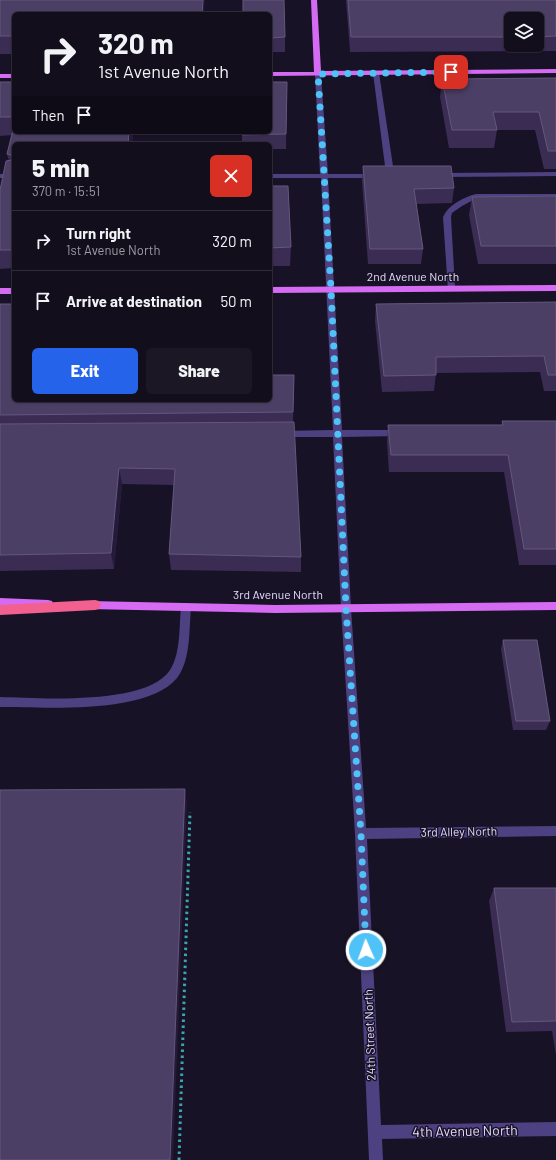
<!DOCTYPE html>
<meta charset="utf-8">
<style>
:root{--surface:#120e1c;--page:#1b1725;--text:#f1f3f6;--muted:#9c9ca3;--line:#312e3b;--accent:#2563eb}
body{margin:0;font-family:Barlow,sans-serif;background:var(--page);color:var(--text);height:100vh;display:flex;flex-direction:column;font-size:15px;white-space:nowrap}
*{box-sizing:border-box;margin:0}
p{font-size:13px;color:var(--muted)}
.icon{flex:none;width:22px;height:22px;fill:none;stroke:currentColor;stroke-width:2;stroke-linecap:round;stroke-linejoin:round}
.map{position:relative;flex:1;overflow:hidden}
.details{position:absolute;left:12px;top:142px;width:260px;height:260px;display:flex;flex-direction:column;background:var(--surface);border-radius:6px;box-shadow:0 1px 3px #0004,0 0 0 1px var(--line)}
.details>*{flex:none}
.banner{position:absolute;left:12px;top:12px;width:260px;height:122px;border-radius:6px;box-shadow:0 1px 3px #0004,0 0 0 1px var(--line);background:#120e1c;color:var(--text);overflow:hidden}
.tools{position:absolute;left:504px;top:12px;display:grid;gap:8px}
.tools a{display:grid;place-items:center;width:40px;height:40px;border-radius:6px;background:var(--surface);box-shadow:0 1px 3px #0004,0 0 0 1px var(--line);font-size:20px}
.pin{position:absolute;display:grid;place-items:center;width:34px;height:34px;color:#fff;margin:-17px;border-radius:8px;box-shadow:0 2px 6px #0006}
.me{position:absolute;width:44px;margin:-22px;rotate:358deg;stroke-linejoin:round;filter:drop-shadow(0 0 3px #0008)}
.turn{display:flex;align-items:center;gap:14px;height:84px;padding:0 20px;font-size:18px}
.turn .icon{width:52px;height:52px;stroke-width:2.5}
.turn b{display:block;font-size:28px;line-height:34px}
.then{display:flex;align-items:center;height:38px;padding:0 20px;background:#0003;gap:8px;font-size:15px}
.round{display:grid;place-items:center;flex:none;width:42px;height:42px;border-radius:6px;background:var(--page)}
.headline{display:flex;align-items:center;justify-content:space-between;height:68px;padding:0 20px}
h1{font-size:24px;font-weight:800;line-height:30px}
.primary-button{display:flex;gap:8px;margin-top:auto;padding:8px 20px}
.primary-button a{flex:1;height:46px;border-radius:6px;background:var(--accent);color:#fff;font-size:16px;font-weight:800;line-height:46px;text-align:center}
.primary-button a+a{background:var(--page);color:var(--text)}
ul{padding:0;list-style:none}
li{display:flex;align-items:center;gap:12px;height:60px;padding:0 20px;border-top:1px solid var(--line)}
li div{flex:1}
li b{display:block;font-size:15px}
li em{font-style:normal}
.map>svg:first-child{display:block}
</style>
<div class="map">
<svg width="556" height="1160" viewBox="0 0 556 1160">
<rect width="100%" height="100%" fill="#181226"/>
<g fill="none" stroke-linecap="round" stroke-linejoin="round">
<path stroke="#3ba4af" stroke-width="3" stroke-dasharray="2.5 3.5" stroke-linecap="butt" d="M179 1160 190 812"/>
<path fill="#4d4181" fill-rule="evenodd" d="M376 71 379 73 393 166 389 168 385 166 373 73Z
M318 72 321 74 328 174H376L380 176 376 178H328L342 430H400L405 433 400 436 342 437 351 608 366 828 556 826V836L367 839 381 1125 556 1122V1136L382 1139 383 1160H369L355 834 341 608 333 437H282L277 434 282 431 333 430 321 178H270V174H320L315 74Z
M556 172V176L438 177 434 175 438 173Z
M0 174H14V178H0Z
M476 194H556V198H477L462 206 452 213 451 217 455 288 454 290H448L443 217C448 205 464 197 476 194Z
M186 603 190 604 191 607C189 629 191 660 177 678 147 715 44 707 0 707V697C39 698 147 706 170 670 181 653 179 626 181 607L182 604Z"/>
<path fill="#d46bf2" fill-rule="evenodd" d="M311 0H317L321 71 556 69V73L270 76V72H314Z
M0 74H14V78H0Z
M556 285V291L270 293V287Z
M0 288H14V294H0Z
M0 598 48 600 52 601 53 604 52 607 48 608 0 606Z
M88 601 275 605 556 602V610L275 613 88 609 84 608 83 605 84 602Z"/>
<path fill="#f1608f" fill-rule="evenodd" d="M95 600 99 601 101 605 99 609 95 610 0 615V605Z"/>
</g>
<path fill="#3a2c53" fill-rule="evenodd" d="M0 0 14 14V54H0Z
M346 0H556V51L350 52ZM511 19H537V45H511Z
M270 14 285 37V52H270Z
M556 78V169H544L535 130H497L494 148H449L440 97 442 79Z
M0 82H14V132H133L132 144H14V268L0 269V190L9 161 7 154 12 135 0 136Z
M287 82 286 149H270V144H242V132Z
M363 166 454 188 452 203 416 204 423 249 421 264H368L362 181Z
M270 186 291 247 290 266H270Z
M556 196V264H478L469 215 472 197Z
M556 302V391H544L540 372 436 373 434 391 382 392 375 321 376 304Z
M0 304 14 400 294 375 293 422 301 557V572L171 570 169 554 174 485 122 484 114 569 0 571Z
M502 421H556V565H519L504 472H389L387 442 388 425H502Z
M503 640 550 721 546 730H513L501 649Z
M494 888H556V1055L552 1031 506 1032 489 901Z"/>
<path fill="#251a39" d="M203 0H205L204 14H202Z
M129 132H133L132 144H128Z
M119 468 122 484 114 569 111 553Z
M185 789 187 803 173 1160H170Z"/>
<path fill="#4c3f65" stroke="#64577d" d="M0 0H203L202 14H14V36H0Z
M243 0H284L285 37 270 38V14H243Z
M348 0H556V36L537 37V19H511V37H351Z
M556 78V151H548L539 112H493L497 130H452L442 79Z
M0 82H14V117H0Z
M270 82H287L286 134 242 135V132H270Z
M14 126V132H129L128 144H14V250H0V190L6 161 12 160 11 155 7 154Z
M363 166H451L454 188 414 189 423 249H370Z
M270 186H288L291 247 270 248Z
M556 196V246H481L472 197Z
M556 302V375H548L544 356 436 357V375L384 376 376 304Z
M0 304H14V400H270V375H294L293 412 0 415Z
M502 421H556V549H524L508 455H391L388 425H503Z
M294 422 301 557 169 554 175 469 119 468 111 553 0 555V424Z
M503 640H537L550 721H516Z
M185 789 170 1160H0V790Z
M494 888H556V1021L512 1022Z"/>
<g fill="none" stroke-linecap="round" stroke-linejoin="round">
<path stroke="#4fc3f7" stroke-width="7" stroke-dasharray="0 12.6" d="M366 950 361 834 346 608 331 289 318 74 451 72"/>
</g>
<g text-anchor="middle" stroke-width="3" stroke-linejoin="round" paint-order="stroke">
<g font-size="12" fill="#e3dafc" stroke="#181226">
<text x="413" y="281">2nd Avenue North</text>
<text x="278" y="599">3rd Avenue North</text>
<text transform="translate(459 832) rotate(-1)" y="4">3rd Alley North</text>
<text transform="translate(370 1035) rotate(-92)" y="4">24th Street North</text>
</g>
<g font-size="14" fill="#e3dafc" stroke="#181226">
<text transform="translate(465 1131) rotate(-1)" y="5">4th Avenue North</text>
</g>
</g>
</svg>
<div class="tools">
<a><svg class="icon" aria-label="layers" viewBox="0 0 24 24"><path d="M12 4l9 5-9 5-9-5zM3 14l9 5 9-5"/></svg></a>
</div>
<div class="pin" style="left:451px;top:72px;background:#d93025"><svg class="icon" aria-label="arrive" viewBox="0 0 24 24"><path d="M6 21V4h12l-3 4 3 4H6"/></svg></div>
<svg class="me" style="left:366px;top:950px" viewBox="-20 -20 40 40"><circle r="17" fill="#4fc3f7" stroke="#fff" stroke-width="3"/><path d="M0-11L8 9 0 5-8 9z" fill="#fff"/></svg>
<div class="banner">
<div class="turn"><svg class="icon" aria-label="right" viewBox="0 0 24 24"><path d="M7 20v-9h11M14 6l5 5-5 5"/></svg><div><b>320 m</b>1st Avenue North</div></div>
<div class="then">Then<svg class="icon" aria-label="arrive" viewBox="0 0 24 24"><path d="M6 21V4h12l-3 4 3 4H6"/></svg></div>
</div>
<section class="details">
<div class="headline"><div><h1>5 min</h1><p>370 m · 15:51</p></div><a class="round" style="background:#d93025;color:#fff"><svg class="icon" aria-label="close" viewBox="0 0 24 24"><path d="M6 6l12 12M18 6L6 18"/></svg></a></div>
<ul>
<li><svg class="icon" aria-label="right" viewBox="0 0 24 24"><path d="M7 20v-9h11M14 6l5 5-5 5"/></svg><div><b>Turn right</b><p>1st Avenue North</p></div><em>320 m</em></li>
<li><svg class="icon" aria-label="arrive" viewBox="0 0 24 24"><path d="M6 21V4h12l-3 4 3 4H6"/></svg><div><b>Arrive at destination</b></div><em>50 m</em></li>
</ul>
<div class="primary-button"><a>Exit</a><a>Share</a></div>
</section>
</div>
